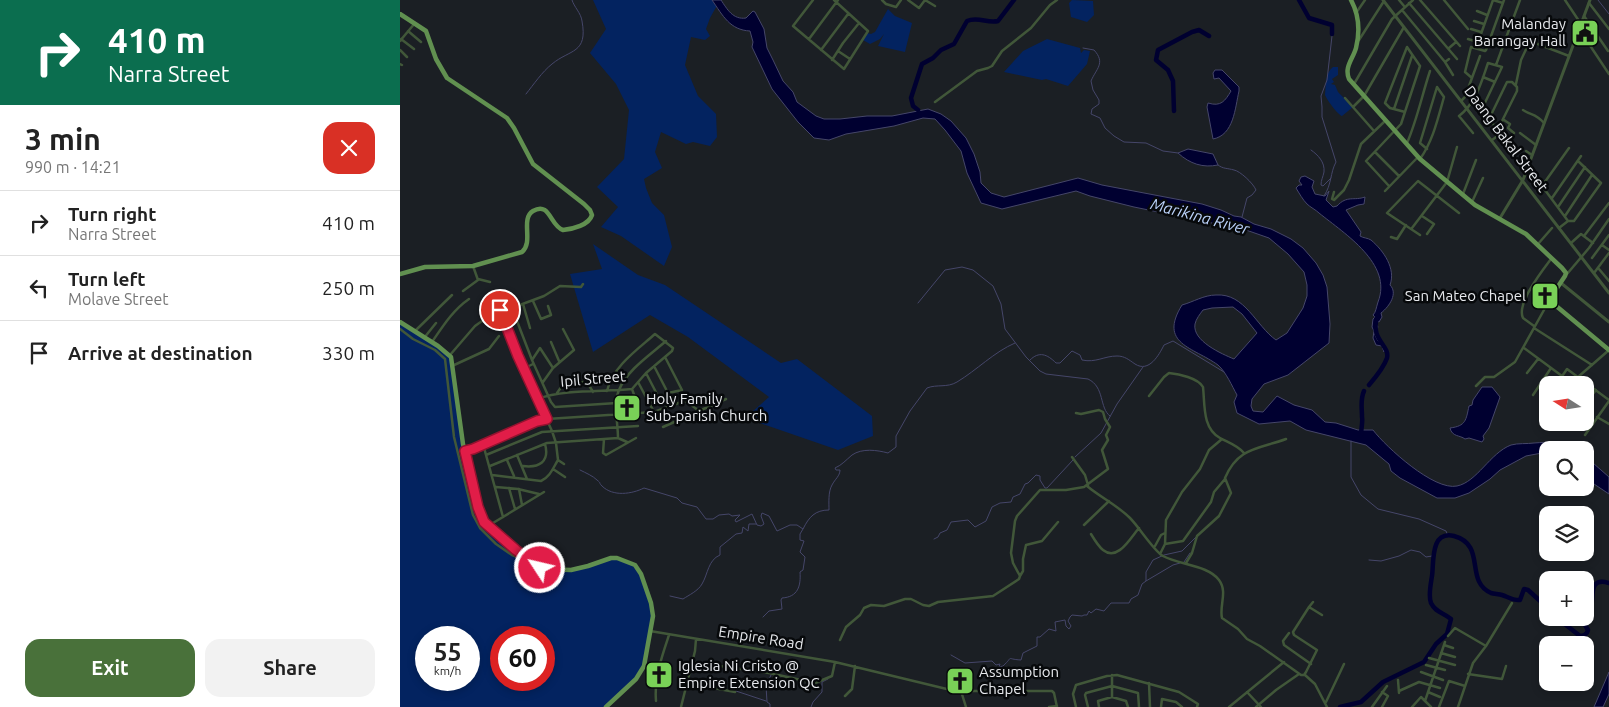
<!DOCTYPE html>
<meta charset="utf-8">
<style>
:root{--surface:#fff;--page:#f2f2f2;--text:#222;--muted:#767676;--line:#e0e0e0;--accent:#49713a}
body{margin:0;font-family:Ubuntu,sans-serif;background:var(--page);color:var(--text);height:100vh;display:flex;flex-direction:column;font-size:19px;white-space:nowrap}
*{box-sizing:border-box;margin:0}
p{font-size:16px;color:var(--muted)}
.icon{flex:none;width:28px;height:28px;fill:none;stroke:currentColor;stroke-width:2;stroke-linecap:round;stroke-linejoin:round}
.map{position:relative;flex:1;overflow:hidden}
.side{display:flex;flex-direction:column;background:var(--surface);width:400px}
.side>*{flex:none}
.banner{background:#0b6e4f;color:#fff;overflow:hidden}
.needle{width:32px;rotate:282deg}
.fabs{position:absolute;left:1139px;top:376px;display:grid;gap:10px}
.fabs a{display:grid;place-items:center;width:55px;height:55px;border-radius:10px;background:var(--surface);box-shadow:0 2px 8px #0003;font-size:25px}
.speed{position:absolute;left:15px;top:626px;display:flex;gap:10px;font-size:25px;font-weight:700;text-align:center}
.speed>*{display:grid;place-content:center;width:65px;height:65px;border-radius:50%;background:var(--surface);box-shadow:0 2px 8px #0003;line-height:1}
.speed small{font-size:12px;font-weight:400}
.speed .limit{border:8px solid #d22;background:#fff;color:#111}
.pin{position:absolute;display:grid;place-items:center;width:42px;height:42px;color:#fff;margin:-21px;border:2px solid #fff;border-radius:50%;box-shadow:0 1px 5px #0007}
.me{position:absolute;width:55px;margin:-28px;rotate:305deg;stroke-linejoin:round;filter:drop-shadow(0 0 4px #0008)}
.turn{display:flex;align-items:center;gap:18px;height:105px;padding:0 25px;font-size:22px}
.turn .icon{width:65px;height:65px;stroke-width:2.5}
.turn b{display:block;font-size:35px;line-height:42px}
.round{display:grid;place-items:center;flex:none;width:52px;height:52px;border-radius:15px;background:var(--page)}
.summary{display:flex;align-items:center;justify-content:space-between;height:85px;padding:0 25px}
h1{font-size:30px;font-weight:700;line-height:38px}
.cta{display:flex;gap:10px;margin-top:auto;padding:10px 25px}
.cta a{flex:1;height:58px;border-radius:15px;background:var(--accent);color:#fff;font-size:20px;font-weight:700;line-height:58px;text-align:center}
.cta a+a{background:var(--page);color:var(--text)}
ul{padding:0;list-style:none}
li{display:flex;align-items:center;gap:15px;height:65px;padding:0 25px;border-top:1px solid var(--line)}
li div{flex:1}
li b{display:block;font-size:19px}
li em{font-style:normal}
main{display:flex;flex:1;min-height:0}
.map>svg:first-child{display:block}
</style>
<main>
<section class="side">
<div class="banner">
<div class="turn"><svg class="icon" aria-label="right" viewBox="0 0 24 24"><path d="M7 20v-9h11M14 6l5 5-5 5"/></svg><div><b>410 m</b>Narra Street</div></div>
</div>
<div class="summary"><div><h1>3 min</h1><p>990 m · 14:21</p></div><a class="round" style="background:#d93025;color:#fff"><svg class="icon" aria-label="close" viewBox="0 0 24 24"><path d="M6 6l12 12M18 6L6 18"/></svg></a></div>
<ul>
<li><svg class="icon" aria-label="right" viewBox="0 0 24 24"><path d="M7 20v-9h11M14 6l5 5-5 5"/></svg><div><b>Turn right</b><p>Narra Street</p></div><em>410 m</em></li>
<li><svg class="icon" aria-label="left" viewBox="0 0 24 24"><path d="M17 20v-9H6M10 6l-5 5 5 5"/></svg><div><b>Turn left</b><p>Molave Street</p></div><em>250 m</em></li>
<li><svg class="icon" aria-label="arrive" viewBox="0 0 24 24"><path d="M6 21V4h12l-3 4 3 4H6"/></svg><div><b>Arrive at destination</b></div><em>330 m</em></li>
</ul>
<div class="cta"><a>Exit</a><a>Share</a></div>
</section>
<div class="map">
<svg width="1209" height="707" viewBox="0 0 1209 707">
<rect width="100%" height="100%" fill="#1b1f24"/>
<path fill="#032360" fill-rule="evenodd" d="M193 0H320L310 18 306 29 310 36 305 40 291 37 285 65 298 96 316 114 317 137 310 146 293 142 286 144 261 132 255 152 262 168 244 179 246 188 252 203 264 215 272 247 264 266 221 236 201 227 218 207 197 187 224 159 229 110 216 84 190 53 206 29Z
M672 0 693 1 694 15 687 22 671 17 669 3Z
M488 9 495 16 512 23 505 52 478 46 484 34 480 39 470 44 463 40 467 33 471 34 475 32Z
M647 39 680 48 681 53 684 50 690 51 687 64 668 86 646 79 642 80 604 72 623 51Z
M933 67H938V75L932 79 934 82 931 84 935 85 938 92 953 107 942 116C938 115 927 100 925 95 926 85 925 73 933 67Z
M193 244 238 275 265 285 381 363 397 359 472 416 473 436 438 450 345 418 369 397 288 337 250 315 193 352 170 274 202 269Z
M0 322 49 354 70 485 75 494 84 522 141 569 155 572 172 571 215 559 230 563 239 572 252 612 242 671 206 707H0ZM26 638H69V680H26ZM101 638H144V680H101Z"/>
<path fill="#000030" stroke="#454669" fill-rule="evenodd" d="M312 0H321C327 9 333 20 346 18L353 11 355 12 364 29 367 48 373 60 383 81 393 92 397 102 416 116 424 119H440L467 116H492L528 109 541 114 551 121 566 138 574 154 580 172 581 183 591 193 604 197 678 178 702 185 802 204 821 210 834 216 841 217 854 224 871 229 891 239 903 248 916 263 923 275 927 287 930 324 929 343 888 375 864 384 852 399 851 406 853 411 863 412 877 396 894 405 912 410 925 422 936 423 958 430H973C986 447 1034 491 1057 486 1077 482 1090 453 1111 445 1118 443 1127 444 1134 443 1149 442 1157 441 1170 450H1148L1147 452 1126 456 1100 470 1090 479 1069 493 1055 498H1037L1000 478 991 471 989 464 966 445 906 430 890 421 859 424 837 413 834 402 837 395C832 386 826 372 818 365 793 347 758 344 782 305 793 302 804 295 816 295 845 293 856 326 876 340L887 333 903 308 907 296V285L904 272 888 254 869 238 846 230 734 207 690 196 676 191 602 209 581 203 567 173 561 151 545 130 535 119 523 118 494 126 446 134 429 140 414 138 398 122 372 89 352 47 353 42 350 31C330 30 323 16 312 0ZM833 307 842 314 857 333 834 359C822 354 792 341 795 324 796 319 800 314 803 310L812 308Z
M815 70H822L839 87V91C835 108 834 135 813 139L807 107 808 103C821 107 825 101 831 91L819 78 814 79 813 73Z
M788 149 813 154 818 165C803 168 790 164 778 153Z
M905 176 914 181 912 187 915 194 925 196 929 191 926 200 933 207 937 206C947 195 954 201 965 197L964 204 958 205 946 210 961 232 960 236C963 238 968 238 971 240 984 251 996 269 990 285 998 293 990 306 981 313L982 317 979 322 977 321 975 322 978 327 974 333 978 341 985 346 984 352 982 346 976 345 973 338 974 331 972 327 973 319 975 317 973 315C976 312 976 308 978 302 993 264 945 234 919 213 916 210 910 207 907 204 903 200 899 193 896 188L899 185H902L899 181 901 177Z
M1082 387H1092L1100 397 1089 428 1083 436 1084 439 1082 442 1069 438 1065 439C1060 435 1052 437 1050 428 1066 426 1066 420 1069 406L1072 405 1073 400Z
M1185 456 1209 477V494L1185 478Z
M1209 672V694L1203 707H1194Z"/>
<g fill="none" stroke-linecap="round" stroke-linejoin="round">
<path stroke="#454669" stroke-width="1" d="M1198 0 1209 14
M683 48 694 50C706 63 696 69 691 81L693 90 699 100V104L692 109 691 114 700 118 705 128 714 136 724 142 746 143 763 151 778 153
M126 94C134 84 142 72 152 64 170 49 188 54 182 21 181 13 174 7 172 0
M911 150C918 155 925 162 924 172 923 177 921 180 921 185L923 186 931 178
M818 165C823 169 827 168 834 170 840 171 853 183 856 190L852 195 847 198 842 217
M924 196C932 184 930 173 936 162L922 117V107L921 96 927 80 932 36
M518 303 545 270 562 267 573 270 593 286 601 304 605 329 626 357 640 371 646 374 688 379C705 387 699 408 710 416
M630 360C639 351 647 354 656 363H660L672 351 680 355 682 360C696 363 704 356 717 356 725 356 729 360 735 364 749 373 759 355 764 345L773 341 824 372
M951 441V477L961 495 978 509 1019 519 1046 531 1048 536
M675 457 701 433 717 404 743 367
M180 470C186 473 193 476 197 480 202 484 198 482 202 486 213 497 232 494 244 488L277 498 282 503 297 507 306 519H313L319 515 329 514 332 516 340 515 335 520 336 522 352 514 357 525 361 526 364 524 361 516 362 513 369 516 377 531 390 525H397L403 529C409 517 415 510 429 510 429 503 428 492 432 485 435 479 440 476 440 470H436L435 468C442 465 446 460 452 455 462 448 477 450 488 453L496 447V436L510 411 527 388C537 384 547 388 557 382 577 370 594 352 615 343
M534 539 538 537 540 533 547 530 551 522 568 520 575 527 586 521 592 507 600 503 611 502 613 497 620 494 625 484 628 483 636 475 640 476V480L645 488H647L673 460
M969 560 981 561 999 556 1011 550 1020 552 1026 557 1032 556
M784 562 790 553
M746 581 773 565 780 563
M270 596 283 599C289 595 298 591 302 584 308 574 308 560 320 555V547L336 534 342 533 343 527 348 531 349 524H356
M363 617 369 611 382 609 381 600 382 598C398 597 401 586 400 572L403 570 405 557 400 552 404 541 400 540V534L403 529
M551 655 565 663 592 661 596 665 600 664 599 667 603 666C615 655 604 659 621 660L623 653 637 646V637H640L649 629 656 631 655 622 665 620 666 626 669 629 671 626 668 621 670 617 672 615 682 616 684 615H687L689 611 691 613 696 609 704 611 711 603H729L731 599 738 595 742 584 746 581V572L753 560 764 555 782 551 796 537
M336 691 366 701
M370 707V704L367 702 366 686 371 675
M411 707 413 702 422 692V682L428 679"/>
<path stroke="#000030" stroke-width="4.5" d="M899 0 909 18 932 25V34
M518 110 513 106 511 98 522 64 533 58 541 50 554 44 567 21C578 16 588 24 598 21L614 0
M774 111 773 81 768 70 756 60 758 50 792 32 799 30 809 36
M969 385C975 378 984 367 987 358 990 345 970 340 977 317
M961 435C961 429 963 422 962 417 962 407 960 400 964 391
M1185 610 1191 607C1194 598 1188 576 1209 583
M1157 618 1180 636C1185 636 1187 634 1188 630L1181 618
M940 707 961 702 983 682 1024 662 1036 644 1047 634 1051 619C1043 612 1036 613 1031 603 1028 596 1031 583 1032 576 1034 563 1030 530 1054 536 1087 545 1064 581 1091 593 1094 594 1099 594 1102 595 1108 597 1114 601 1120 600L1124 589 1128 590 1148 608"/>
<path stroke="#415739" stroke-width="2.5" d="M413 0 393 26 444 69 468 31 434 0
M482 0 486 4 496 7 501 0
M508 0 519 8 525 0
M525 0 535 6
M999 0 1004 6
M1020 0 1060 46
M1044 0 1068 29
M1165 0 1181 24
M1009 3 1057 59
M1189 3 1209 29
M1002 10 1045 62 1053 75
M1077 11 1087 15
M956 13 965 0
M1184 16 1208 51
M1074 21 1084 24
M1071 29 1081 32
M1179 29 1209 74
M8 31 21 42
M1 39 14 49
M409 39 438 0
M1068 39 1078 42
M959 40 984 1
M0 41 15 23
M1049 48 1056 42
M1076 48 1093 0 1103 3
M0 50 7 57
M421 50 448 14
M438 51 450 59
M432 60 443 43 459 23
M1045 62 1049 59
M0 64 2 65
M1096 65 1120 0
M1083 77 1095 82
M1072 78 1065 72 1071 47 1085 51 1086 50 1104 0
M954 84 992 19 1013 0
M1116 84 1121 60 1130 41 1169 56
M945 98 974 131
M1062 100 1065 97 1080 56
M535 102 577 71 588 68 592 66 602 51 631 28 650 5 657 0
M953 107 964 96 1004 27
M994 109 1012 56
M1123 110C1132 116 1135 113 1144 123
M1005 112 990 108 985 103 1007 47
M1104 120 1110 124 1108 128 1114 133
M1073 133 1059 116C1076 103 1081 83 1088 63L1102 67 1081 111 1074 100
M1120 133 1136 145
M1092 140 1099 135 1100 133 1090 120V117L1107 82H1112L1117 87V91L1098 129
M1007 143C1017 120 1022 95 1030 71
M1027 149 1020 143 1037 87
M1126 151 1132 155
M975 152 999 176
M1020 159C1033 141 1038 118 1044 97L1037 87
M989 186 966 161 1001 124 1020 66 1007 47
M985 191 1018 157
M934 192 932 199 934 200 944 190 949 180 961 144 985 121
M1063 194 1076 160
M1152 198 1181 156
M1072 202 1083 178
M1158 207 1185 167
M1022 216 1034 224 1027 234
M1165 216 1192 175
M1168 221 1142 186 1169 148
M1012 228 1047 182 1057 147
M1159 228 1168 221H1174L1201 183 1178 161
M1020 235 987 213 1018 181 1059 213
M1184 236 1209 203
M991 237 997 239 1006 225
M1171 243 1181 234 1193 243
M1138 244 1152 228
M1202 245 1209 250
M1192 258 1209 235
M1199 269 1209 281
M1194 273 1209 253
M1167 274 1189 248 1209 219
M78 279 90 282
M63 291 78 280 73 266
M133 301 141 319 151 315 148 306
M123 304 130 328
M112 308 132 360 151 402 155 407 217 403
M100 310 117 356 152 431 156 443 158 460 164 464
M101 312 144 296 160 286 181 287 183 284
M1134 326 1123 318C1116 304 1142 271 1151 259
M1134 328 1192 365
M0 329 13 339 35 350 45 359 54 437 73 515 80 528 96 544 112 555 127 561
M15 331 52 295
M24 338 36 323
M32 342C43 326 53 310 69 299
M151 342 159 361
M1124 348 1162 376
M50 355 75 326 82 321
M132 360 140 348 153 368
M52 366 89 349 99 336
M254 366 268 393
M123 369 133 364
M246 373 259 398
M1127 373 1138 359
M1178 377 1209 350
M143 382 153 368 174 350 163 329
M238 382 254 412
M1156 385 1167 369 1209 400
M1076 386 1085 377H1094L1115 362 1149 301
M232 389 237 403 238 413
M157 393 164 383 187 382 193 392
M1133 395 1151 368
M749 396 764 377 769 373C779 374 798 378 803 387 805 404 802 428 820 438 829 443 837 445 844 453
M137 399C166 389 201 392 232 389L246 373 272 351 273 348 255 334C237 350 213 366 207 391
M250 403 268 393 282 390 265 357
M1185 404 1196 390
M1141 407 1148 398
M1197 417 1209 424
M263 427 326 399
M1185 435 1209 401
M218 438C218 423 213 404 219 390 227 370 250 355 266 341
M204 439 203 453 206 455 236 438
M83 444 103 517
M69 449 137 421 147 419 254 412 284 401 290 404 299 411
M86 455 142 432 238 426
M117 455 127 479
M672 457 685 475 688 485
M107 460 114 476
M90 466 147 443 218 438 227 442
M123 466C139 468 150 462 145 444
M153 469 165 477
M92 475 141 481C150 477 153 468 158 460
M687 486C700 497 717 505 730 518 739 527 754 551 763 556 779 565 808 565 819 580 828 592 819 606 822 618L838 629 847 639 860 646 901 675H904L906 672 917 650 894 635 893 632 909 607 922 615
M96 487 118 489 139 494
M109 488 115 509
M119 489 122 505
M93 523 144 492
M684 525 709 501
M691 534C694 539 698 546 703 550 718 562 731 537 739 528
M765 544 783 541 811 502 814 492 825 479
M755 546 761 535 765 533
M760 554 765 544 766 520 782 492 800 469 809 450 822 439
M786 563 792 553 797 536 819 516 831 493 825 478C838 447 859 449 886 439
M620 576 623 571V559L626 545 642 541 658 522
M909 607 913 602
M250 631 435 662 555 691H652L654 693 657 707
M889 633 883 641 884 645 911 664
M1048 636 1055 628 1086 646
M440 640 446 627 460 615 464 608 471 605 484 606 505 599H511L523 605 529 606 538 602 593 596 619 579 620 576 613 563 611 553 615 521 617 516 640 490H666L684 487 708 469 702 450 708 440 706 435 710 427 705 419 703 412 699 410 681 414 676 413
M1044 645 1053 648
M1041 653 1055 657
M1029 658 1055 665
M292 662 369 673 415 683 432 676 435 662
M1026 665 1045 670
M1021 672 1043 680
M1068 674 1102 679 1106 666
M712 675V697
M905 675 915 684 927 707
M998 680 999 693
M287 683 335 692
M749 683 750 707
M561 691 566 707
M999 691 1019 682 1040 688
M847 692 861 707
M982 692 988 696 982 707
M1028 692 1040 697
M445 696 452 689 455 666
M256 701C254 678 262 656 269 635
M1025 701 1045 642
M926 702 944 664
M281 707 295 651 296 639
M649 707 657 706
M676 707 673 694 676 685 707 676 717 675 779 692 798 704 797 707
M688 707 685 695 686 693 712 686 738 693 739 707
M699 707 698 701 712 697 726 701 728 707
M761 707 762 699 776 702 782 707
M829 707 884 662
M856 707 876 690 899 674
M972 707 987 686
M1012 707 1021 697 1031 707
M1039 707 1049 681 1065 686
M1058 707 1073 663 1086 646 1112 603"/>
<path stroke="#415739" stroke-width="3" d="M983 0 1209 293
M1100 218 1123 180 1190 0
M1161 283 1209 322"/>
<path stroke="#619050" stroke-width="4.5" d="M951 0C959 15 960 32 956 48 953 59 944 67 949 79L1020 159 1075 205 1126 234 1162 268 1166 273 1165 276 1149 300 1209 350
M0 14 26 31 36 59 47 78 107 118 114 128 133 164 184 204 190 210 192 215C189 225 173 229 163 230 150 226 150 201 133 211 120 219 134 242 122 252L73 266 25 267 0 274
M0 322 38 346 51 357 63 444 79 507 87 526 129 561 143 569 171 570 188 566 211 558H217L235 565 241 574 251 603 253 616 244 666 236 679 206 707"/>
</g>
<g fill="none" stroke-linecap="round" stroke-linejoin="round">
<defs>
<path id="route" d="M100 310 118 356 147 419 137 421 73 449 65 451 78 507 84 522 116 550 140 568"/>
</defs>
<use href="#route" stroke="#92132f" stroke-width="12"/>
<use href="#route" stroke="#e11d48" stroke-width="9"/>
</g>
<defs>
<symbol id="civic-square" viewBox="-11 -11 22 22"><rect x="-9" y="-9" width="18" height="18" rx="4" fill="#79d157" stroke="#07090b"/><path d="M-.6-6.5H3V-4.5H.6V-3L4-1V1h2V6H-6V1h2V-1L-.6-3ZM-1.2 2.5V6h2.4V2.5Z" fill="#111"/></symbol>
<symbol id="church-square" viewBox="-11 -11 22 22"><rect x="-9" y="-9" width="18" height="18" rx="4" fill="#79d157" stroke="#07090b"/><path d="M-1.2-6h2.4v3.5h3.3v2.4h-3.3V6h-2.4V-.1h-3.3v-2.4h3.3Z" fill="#111"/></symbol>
</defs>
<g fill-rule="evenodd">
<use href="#civic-square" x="1169" y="17" width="32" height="32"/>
<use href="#church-square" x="1129" y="280" width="32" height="32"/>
<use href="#church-square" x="211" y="392" width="32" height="32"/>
<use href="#church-square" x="243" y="659" width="32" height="32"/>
<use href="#church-square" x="544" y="665" width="32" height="32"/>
</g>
<g text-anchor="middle" stroke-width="5" stroke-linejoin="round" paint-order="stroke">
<g font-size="15" fill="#e7e9ed" stroke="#07090b" text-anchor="start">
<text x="1166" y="29" text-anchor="end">Malanday<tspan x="1166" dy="17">Barangay Hall</tspan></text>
<text x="1126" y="301" text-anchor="end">San Mateo Chapel</text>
<text x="246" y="404">Holy Family<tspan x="246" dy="17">Sub-parish Church</tspan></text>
<text x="278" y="671">Iglesia Ni Cristo @<tspan x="278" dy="17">Empire Extension QC</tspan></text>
<text x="579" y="677">Assumption<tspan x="579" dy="17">Chapel</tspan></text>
</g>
<g font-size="15" fill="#e7e9ed" stroke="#07090b">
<text transform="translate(1106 139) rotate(53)" y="5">Daang Bakal Street</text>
<text transform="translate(193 379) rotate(-5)" y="5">Ipil Street</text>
<text transform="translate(361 638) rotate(9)" y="5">Empire Road</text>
</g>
<g font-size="16" font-style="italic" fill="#bbd2fa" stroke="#07090b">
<text transform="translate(800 216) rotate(15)" y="6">Marikina River</text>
</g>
</g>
</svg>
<div class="fabs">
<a><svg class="needle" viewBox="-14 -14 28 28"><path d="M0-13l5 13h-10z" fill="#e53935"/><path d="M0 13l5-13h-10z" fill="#767676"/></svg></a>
<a><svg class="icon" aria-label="search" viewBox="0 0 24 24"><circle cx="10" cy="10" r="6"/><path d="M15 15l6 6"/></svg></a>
<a><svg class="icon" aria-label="layers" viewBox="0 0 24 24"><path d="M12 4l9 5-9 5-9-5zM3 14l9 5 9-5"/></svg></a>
<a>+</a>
<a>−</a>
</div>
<div class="speed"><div>55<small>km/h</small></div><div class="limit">60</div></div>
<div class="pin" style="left:100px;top:310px;background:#d93025"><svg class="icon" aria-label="arrive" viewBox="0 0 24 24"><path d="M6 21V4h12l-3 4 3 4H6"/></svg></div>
<svg class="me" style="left:140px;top:568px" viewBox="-20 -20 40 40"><circle r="17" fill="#e11d48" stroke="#fff" stroke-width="3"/><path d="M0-11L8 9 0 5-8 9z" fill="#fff"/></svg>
</div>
</main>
